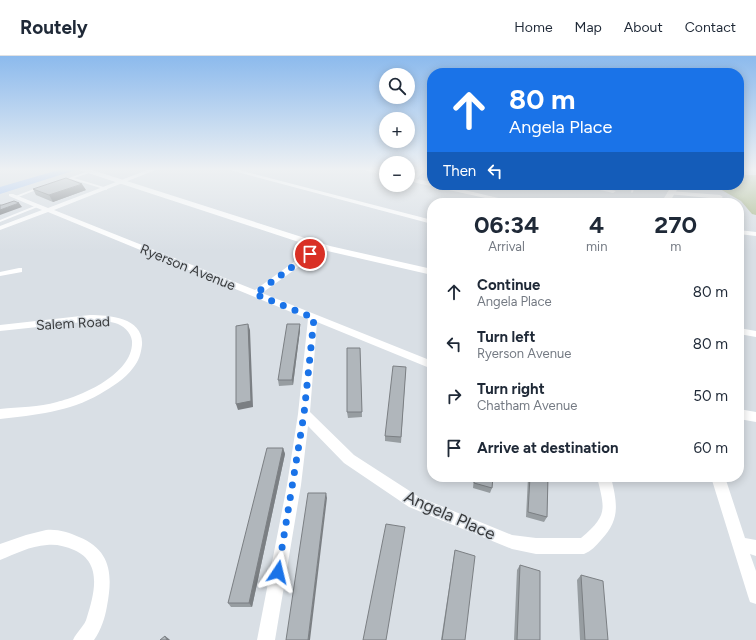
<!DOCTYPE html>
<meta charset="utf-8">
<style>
:root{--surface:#fff;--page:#f6f6f7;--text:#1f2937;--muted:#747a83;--line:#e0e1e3}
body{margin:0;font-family:Figtree,sans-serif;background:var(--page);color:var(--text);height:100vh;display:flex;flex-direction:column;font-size:15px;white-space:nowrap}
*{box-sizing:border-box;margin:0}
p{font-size:13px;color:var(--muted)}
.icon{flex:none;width:22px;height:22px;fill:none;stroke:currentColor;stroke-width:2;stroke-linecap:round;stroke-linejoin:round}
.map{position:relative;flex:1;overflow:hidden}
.side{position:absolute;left:427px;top:142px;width:317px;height:284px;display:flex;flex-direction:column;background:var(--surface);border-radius:16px;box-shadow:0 2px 10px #0003}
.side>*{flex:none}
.hud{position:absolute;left:427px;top:12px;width:317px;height:122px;border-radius:16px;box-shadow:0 2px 10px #0003;background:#1a73e8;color:#fff;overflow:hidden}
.controls{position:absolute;left:379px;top:12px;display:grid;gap:8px}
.controls a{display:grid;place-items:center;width:36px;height:36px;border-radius:50%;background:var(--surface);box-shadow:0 2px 10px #0003;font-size:20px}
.pin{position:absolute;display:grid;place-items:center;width:34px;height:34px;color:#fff;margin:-17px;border:2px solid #fff;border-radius:50%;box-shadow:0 1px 4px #0007}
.me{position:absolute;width:44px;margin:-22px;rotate:10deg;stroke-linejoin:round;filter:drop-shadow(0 0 3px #0008)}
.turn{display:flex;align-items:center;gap:14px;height:84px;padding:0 16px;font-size:18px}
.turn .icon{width:52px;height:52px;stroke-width:2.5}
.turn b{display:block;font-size:28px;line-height:34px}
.then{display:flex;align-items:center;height:38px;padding:0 16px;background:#0003;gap:8px;font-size:15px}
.eta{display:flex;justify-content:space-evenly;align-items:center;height:68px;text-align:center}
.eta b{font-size:24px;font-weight:700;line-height:28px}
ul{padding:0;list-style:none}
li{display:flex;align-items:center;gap:12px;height:52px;padding:0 16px}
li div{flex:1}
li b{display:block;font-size:15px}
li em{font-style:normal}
header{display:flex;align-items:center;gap:24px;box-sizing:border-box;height:56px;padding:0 20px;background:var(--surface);border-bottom:1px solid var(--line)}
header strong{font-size:19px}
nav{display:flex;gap:22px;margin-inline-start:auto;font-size:14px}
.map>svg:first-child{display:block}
</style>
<header>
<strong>Routely</strong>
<nav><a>Home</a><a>Map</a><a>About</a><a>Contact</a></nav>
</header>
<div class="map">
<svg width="756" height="584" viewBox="0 0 756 584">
<rect width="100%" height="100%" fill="#d9dfe5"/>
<path fill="#aab98a" d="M739 119H756V159L752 158 741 145 713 129H739Z"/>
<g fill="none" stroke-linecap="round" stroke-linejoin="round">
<path fill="#a3c3f5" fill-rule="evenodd" d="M62 113H79L0 138V131Z"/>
<path fill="#fff" fill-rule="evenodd" d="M88 115H89V117L74 122 107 132V134L71 123 62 126 61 125Z
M633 129H635L633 136 632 137 631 136Z
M659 129H661L660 133 659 134 658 133Z
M39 131 41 132 16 142 13 141Z
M37 149 40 150 0 166V164Z"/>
<path fill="#fff" fill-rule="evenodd" d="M150 113H158L54 154 255 234 319 188H325V192L262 237 432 305V313L317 266 310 356 354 399 419 441 512 479 536 482H581C608 459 605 454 597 421H611C617 447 621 463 601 484 596 490 591 495 584 498H536L512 493 409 451 344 407 308 370 301 429 275 584H257L287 429 298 358 308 263 48 156 0 174V170L42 154 9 140V138H13L48 152Z
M226 113H235L432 164V168Z
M361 113H372L386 116V120Z
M421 113H427L416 123 432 126V129H443L519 147H508L408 125V121L410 122Z
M579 129H591L616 135 613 137Z
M670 135 720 139 723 141 720 143 668 138 667 137Z
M739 174 756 176V180L739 178Z
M19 212H22V216L0 220V216Z
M90 259C110 259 144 262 142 289 141 297 139 305 133 312 125 323 112 331 100 338 69 356 35 359 0 363V353C19 351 39 351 57 346 83 340 134 317 132 285 131 276 123 269 115 267 99 263 82 266 66 268 44 270 22 273 0 275V269Z
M739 272 756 275V281L739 278Z
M739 353 756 356V366L739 363Z
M711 421H725L745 482 756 484V500L750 498 756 515V548L750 546 748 540Z
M46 474C58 473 68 476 79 481 111 494 113 519 107 550 105 562 101 574 94 584H73C77 575 85 570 87 561 95 536 102 506 74 494 65 490 56 488 47 489 30 490 15 498 0 504V488L26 479Z"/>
<path fill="#fff" fill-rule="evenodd" d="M76 113H89L330 190 432 213V219L323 194Z
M739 113H756V116L739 115Z
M672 129H680L669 147H661Z"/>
</g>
<path fill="#979da1" d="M33 133 86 134 53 146 36 139Z
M300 268V274L293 329 279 330 278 324Z
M360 292 362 361 348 362 347 356Z
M406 311 401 387 385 385V380Z
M432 326V408H428L431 332Z
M283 392 285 398 252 551H231L228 547Z
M474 421H493L492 432 490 437 473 432Z
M528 421H548L547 461 544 466 526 461Z
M455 494 465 584H441L454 499Z
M520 509 540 584H514L517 514Z
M581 519 608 584H580L577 524Z"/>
<path fill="#7b7f83" d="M82 128 86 134 53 146 49 139Z
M19 147 22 151 0 159V154Z
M248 268 250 274 253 351 238 354 236 348Z
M300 268V274L293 329 292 324Z
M283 392 285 398 252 551 249 547Z
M326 437 327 442 310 584H308Z
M165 580 169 583 170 584H167Z"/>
<path fill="#b0b6bb" stroke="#7b7f83" d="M66 122 82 128 49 139 33 133Z
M14 145 19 147 0 154V149H2Z
M248 268 251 345 236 348V270Z
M287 268H300L292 324H278Z
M347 292H360L362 356H347Z
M393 310 406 311 401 381 385 380Z
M432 326V403H429Z
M267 392H283L249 547H228Z
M475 421H493L492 432 474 427Z
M530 421H548L547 461 528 456Z
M308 437H326L308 584H286Z
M386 468 405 471 386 584H363Z
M455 494 475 500 465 584H442Z
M520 509 540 515V584H517Z
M581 519 603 525 608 584H585Z
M165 580 167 584H160Z"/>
<linearGradient id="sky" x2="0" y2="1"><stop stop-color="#8cbaed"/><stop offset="0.58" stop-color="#eef1f3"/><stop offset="1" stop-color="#eef1f3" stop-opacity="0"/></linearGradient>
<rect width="756" height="195" fill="url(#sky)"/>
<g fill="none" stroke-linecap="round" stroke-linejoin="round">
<path stroke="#1a73e8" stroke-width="7" stroke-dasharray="0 12.6" d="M278 516 304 358 314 262 255 238 310 198"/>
</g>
<g text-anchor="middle" stroke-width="3" stroke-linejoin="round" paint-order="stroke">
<g font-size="14" fill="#383a3c" stroke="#d9dfe5">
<text transform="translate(188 211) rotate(22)" y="5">Ryerson Avenue</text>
<text transform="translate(73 267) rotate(-3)" y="5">Salem Road</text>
</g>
<g font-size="17" fill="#383a3c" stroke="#d9dfe5">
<text transform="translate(450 459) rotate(24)" y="6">Angela Place</text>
</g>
</g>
</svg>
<div class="controls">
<a><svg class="icon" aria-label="search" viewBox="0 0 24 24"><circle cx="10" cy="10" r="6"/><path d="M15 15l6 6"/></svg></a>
<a>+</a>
<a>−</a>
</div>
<div class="pin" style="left:310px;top:198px;background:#d93025"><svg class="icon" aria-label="arrive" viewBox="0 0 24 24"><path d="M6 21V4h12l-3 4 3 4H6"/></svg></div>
<svg class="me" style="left:278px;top:516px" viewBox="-20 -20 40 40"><path d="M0-17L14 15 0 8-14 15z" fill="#1a73e8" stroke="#fff" stroke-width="4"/></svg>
<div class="hud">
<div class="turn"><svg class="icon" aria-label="ahead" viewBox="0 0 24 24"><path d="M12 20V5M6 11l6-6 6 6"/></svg><div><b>80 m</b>Angela Place</div></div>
<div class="then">Then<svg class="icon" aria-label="left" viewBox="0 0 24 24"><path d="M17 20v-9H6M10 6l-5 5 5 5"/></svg></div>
</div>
<section class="side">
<div class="eta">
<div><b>06:34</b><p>Arrival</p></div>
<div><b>4</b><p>min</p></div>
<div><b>270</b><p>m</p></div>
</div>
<ul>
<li><svg class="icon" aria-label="ahead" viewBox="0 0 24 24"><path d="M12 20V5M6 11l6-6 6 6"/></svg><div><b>Continue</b><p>Angela Place</p></div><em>80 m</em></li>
<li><svg class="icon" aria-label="left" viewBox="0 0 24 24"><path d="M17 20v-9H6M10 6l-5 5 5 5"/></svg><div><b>Turn left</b><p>Ryerson Avenue</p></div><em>80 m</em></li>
<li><svg class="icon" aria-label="right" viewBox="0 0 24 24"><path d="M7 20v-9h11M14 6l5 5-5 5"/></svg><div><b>Turn right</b><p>Chatham Avenue</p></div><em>50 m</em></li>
<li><svg class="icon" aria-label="arrive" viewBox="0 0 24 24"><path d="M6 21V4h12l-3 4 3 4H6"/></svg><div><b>Arrive at destination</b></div><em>60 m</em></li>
</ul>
</section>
</div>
